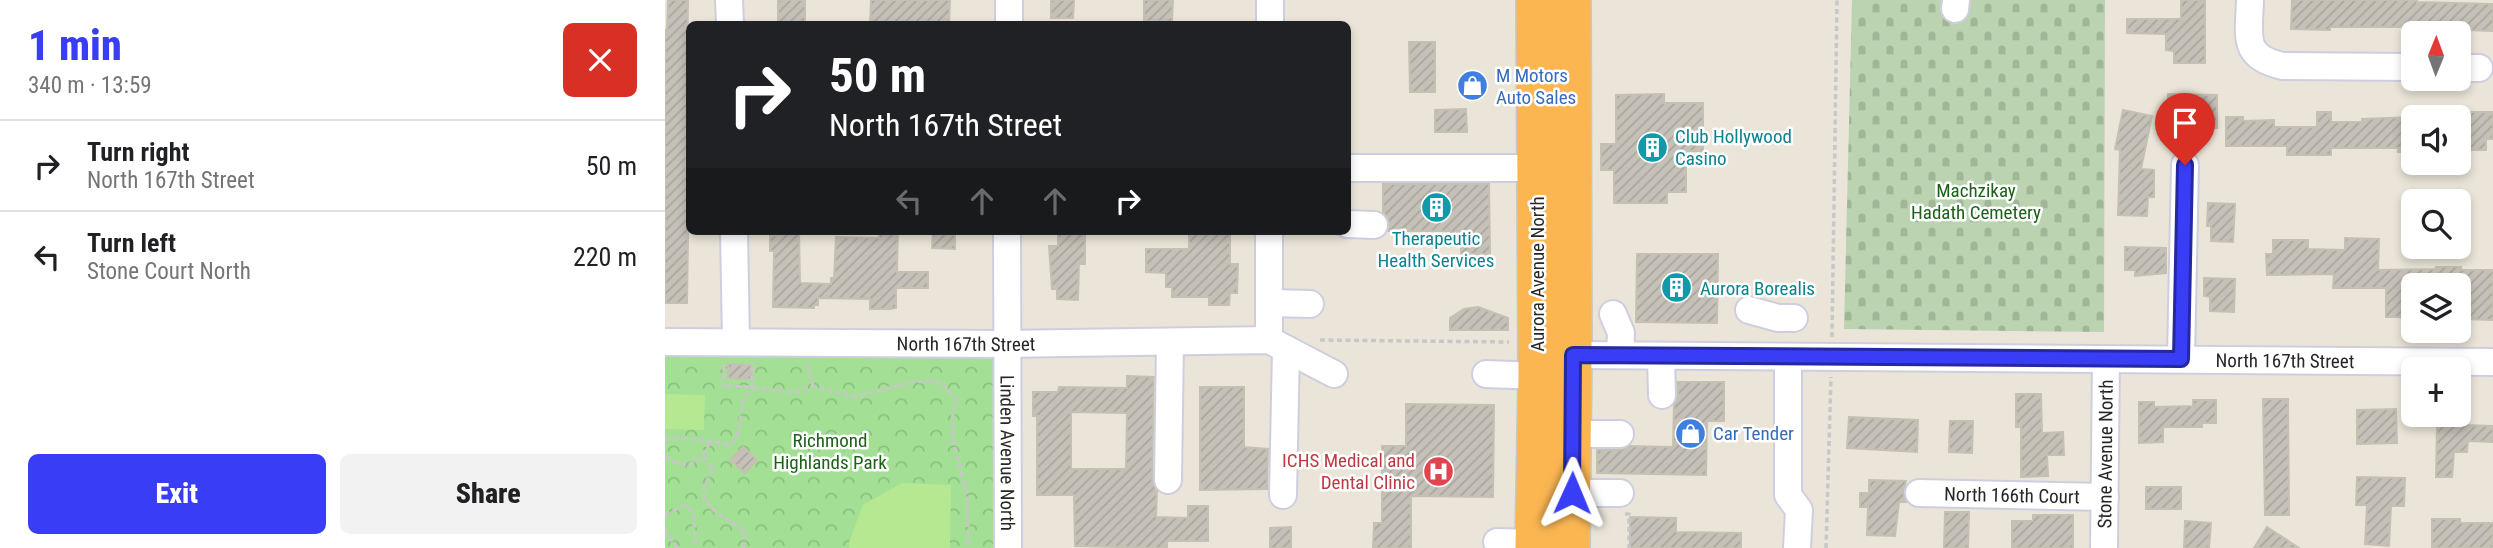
<!DOCTYPE html>
<meta charset="utf-8">
<style>
:root{--surface:#fff;--page:#f2f2f2;--text:#202124;--muted:#757577;--line:#e0e0e0;--accent:#393ef6}
body{margin:0;font-family:"Roboto Condensed",sans-serif;background:var(--page);color:var(--text);height:100vh;display:flex;flex-direction:column;font-size:26px;white-space:nowrap}
*{box-sizing:border-box;margin:0}
p{font-size:23px;color:var(--muted)}
.icon{flex:none;width:38px;height:38px;fill:none;stroke:currentColor;stroke-width:2;stroke-linecap:round;stroke-linejoin:round}
.map{position:relative;flex:1;overflow:hidden}
.sheet{display:flex;flex-direction:column;background:var(--surface);width:665px}
.sheet>*{flex:none}
.banner{position:absolute;left:21px;top:21px;width:665px;height:214px;border-radius:10px;box-shadow:0 4px 10px #0003;background:#202124;color:#fff;overflow:hidden}
.needle{width:46px;rotate:1deg}
.tools{position:absolute;left:1736px;top:21px;display:grid;gap:14px}
.tools a{display:grid;place-items:center;width:70px;height:70px;border-radius:10px;background:var(--surface);box-shadow:0 4px 10px #0003;font-size:35px}
.pin{position:absolute;display:grid;place-items:center;width:60px;height:60px;color:#fff;margin:-72px -30px;border-radius:50% 50% 50% 0;rotate:-45deg;box-shadow:0 0 7px #0007}
.pin .icon{rotate:45deg}
.me{position:absolute;width:77px;margin:-38px;rotate:1deg;stroke-linejoin:round;filter:drop-shadow(0 0 5px #0008)}
.turn{display:flex;align-items:center;gap:24px;height:147px;padding:0 28px;font-size:32px}
.turn .icon{width:91px;height:91px;stroke-width:2.5}
.turn b{display:block;font-size:49px;line-height:60px}
.lanes{display:flex;align-items:center;height:66px;padding:0 28px;background:#0003;justify-content:center;gap:35px;direction:ltr}
.lanes .off{opacity:.35}
.round{display:grid;place-items:center;flex:none;width:74px;height:74px;border-radius:10px;background:var(--page)}
.overview{display:flex;align-items:center;justify-content:space-between;height:119px;padding:0 28px}
h1{font-size:42px;font-weight:800;line-height:52px;color:var(--accent)}
.primary-button{display:flex;gap:14px;margin-top:auto;padding:14px 28px}
.primary-button a{flex:1;height:80px;border-radius:10px;background:var(--accent);color:#fff;font-size:28px;font-weight:800;line-height:80px;text-align:center}
.primary-button a+a{background:var(--page);color:var(--text)}
ul{padding:0;list-style:none}
li{display:flex;align-items:center;gap:21px;height:91px;padding:0 28px;border-top:2px solid var(--line)}
li div{flex:1}
li b{display:block;font-size:26px}
li em{font-style:normal}
main{display:flex;flex:1;min-height:0}
.map>svg:first-child{display:block}
</style>
<main>
<section class="sheet">
<div class="overview"><div><h1>1 min</h1><p>340 m · 13:59</p></div><a class="round" style="background:#d93025;color:#fff"><svg class="icon" aria-label="close" viewBox="0 0 24 24"><path d="M6 6l12 12M18 6L6 18"/></svg></a></div>
<ul>
<li><svg class="icon" aria-label="right" viewBox="0 0 24 24"><path d="M7 20v-9h11M14 6l5 5-5 5"/></svg><div><b>Turn right</b><p>North 167th Street</p></div><em>50 m</em></li>
<li><svg class="icon" aria-label="left" viewBox="0 0 24 24"><path d="M17 20v-9H6M10 6l-5 5 5 5"/></svg><div><b>Turn left</b><p>Stone Court North</p></div><em>220 m</em></li>
</ul>
<div class="primary-button"><a>Exit</a><a>Share</a></div>
</section>
<div class="map">
<svg width="1828" height="548" viewBox="0 0 1828 548">
<defs>
<pattern id="cemetery-stones" width="16" height="16" patternUnits="userSpaceOnUse" patternTransform="scale(1.75)"><rect width="16" height="16" fill="#bbd3b0"/><path d="M2 7V4a2 2 0 0 1 4 0v3zM10 15v-3a2 2 0 0 1 4 0v3z" fill="#a1b597"/></pattern>
<pattern id="park-crowns" width="20" height="18" patternUnits="userSpaceOnUse" patternTransform="scale(1.75)"><rect width="20" height="18" fill="#a3e095"/><path d="M2 6a3 3 0 1 1 6 0M12 15a3 3 0 1 1 6 0" fill="none" stroke="#8cc080"/></pattern>
<pattern id="building-hatch" width="6" height="6" patternUnits="userSpaceOnUse" patternTransform="scale(1.75)"><rect width="6" height="6" fill="#c5c1b8"/><path d="M-1 1l2-2M0 6l6-6M5 7l2-2" fill="none" stroke="#a9a69e"/></pattern>
</defs>
<rect width="100%" height="100%" fill="#eae5d8"/>
<path fill="url(#cemetery-stones)" d="M1187 0H1440L1439 332 1179 329Z"/>
<path fill="url(#park-crowns)" d="M0 352 329 355 332 548H0Z"/>
<path fill="#b5e890" d="M0 394 40 395 39 430 0 429Z
M237 483 286 485 285 548H184V542L198 505Z"/>
<path fill="url(#building-hatch)" stroke="#c5c1b2" stroke-width="2" fill-rule="evenodd" d="M3 0H23L22 69 24 96 21 167 22 178H24L22 303H0V30H2Z
M113 0H140V24H113Z
M206 0H285L284 24H205Z
M386 0H409L408 18H386Z
M479 0H508L507 22 479 21Z
M1516 0H1540V63H1509V51L1501 50V34L1462 33V19H1516Z
M1627 0H1752V2L1828 4V31L1800 30V27H1665V30L1626 29Z
M744 42H770V92H745Z
M999 94V103H1038V151H1021V192H1002V203H949V170H936V144H951V95Z
M1503 94 1552 95V128H1532V122H1503Z
M801 109 802 132H770V110Z
M1458 110 1487 116 1476 169 1489 170V197H1483L1482 216 1453 215 1455 150 1450 149Z
M1652 112H1666V122H1697V119L1748 117V152H1733V148H1666V155H1622V146H1561V117H1578V121L1609 120V127H1652Z
M1794 112H1828V139H1821V150H1800V137H1794Z
M718 184H824L825 254H796V237H786V231H723V218L718 212Z
M1543 203 1570 204 1568 242 1546 241V226H1542Z
M112 231H134L135 283 166 284V278H169L171 237 214 238V232H233L232 272H263V288H231V308L225 309H205V299L153 298V305H149V308L108 307 109 251H105V235L112 236Z
M268 231H290V249L267 248Z
M393 231H420V264H414L413 300 392 299V289H387L384 246H393Z
M524 231H565V264H573L572 293H565L564 305H544V297H507V287H501V273L481 272V249H524Z
M1680 238 1714 239 1713 270 1771 269V267H1796V270H1828V320L1794 319V285H1748V298H1743V317H1721V288H1668L1669 274 1602 275 1601 254H1608V240H1643V249L1680 250Z
M1460 247 1501 248V273L1470 276V270H1460Z
M972 254H1053L1052 323 971 322Z
M1539 278 1570 279 1569 312 1545 311V297L1539 296Z
M813 307 843 318V330H785V318L799 309Z
M63 364 86 365V379L63 378Z
M462 376 489 377 487 480 492 490 491 517 523 518V506H543V541H502V548L410 546 409 495H372V416H368V392H393L394 387 462 388ZM406 412 462 413 461 469H406Z
M1012 382H1059V421H1042L1041 475 932 473V450H955L964 446 1008 447 1009 405 1013 395Z
M535 387H579V447L603 449 602 489 535 490Z
M1351 394H1376L1377 433 1398 432 1399 455H1382L1383 476 1356 477V427H1351Z
M1598 399H1623L1624 515H1600Z
M1528 400H1551V423H1537V427H1498V442L1474 443V402H1489V407L1528 406Z
M741 404 829 405 828 497 746 496V548H708L709 523H717V446H741Z
M1731 409 1732 443 1692 444V410Z
M1184 417 1253 420 1252 452 1182 448Z
M1285 421H1308L1307 453 1284 452Z
M1772 424 1828 426V442L1803 441 1802 452H1789L1787 477H1771Z
M78 447 92 460 80 473 65 460Z
M1692 477 1740 478 1739 506H1726L1724 546 1700 544 1702 505H1691Z
M1204 480 1241 481 1238 492 1241 502H1234L1230 536 1202 535 1203 507H1195V493H1204Z
M1481 487H1516V509H1481Z
M1280 512H1304L1303 548H1279Z
M1368 515H1408V548H1347V521H1368Z
M965 517 1011 518V532L1076 533V548H965Z
M1767 519H1795V523H1828V548H1767Z
M1520 521 1546 523 1544 548H1519Z
M626 527V548H605V528Z
M1602 527 1634 548H1589Z"/>
<g fill="none" stroke-linecap="round" stroke-linejoin="round">
<defs>
<g id="minor">
<path d="M64 0 65 24"/>
<path d="M1585 0C1584 36 1576 57 1618 66L1748 67"/>
<path d="M1290 9 1291 0"/>
<path d="M344 24V0"/>
<path d="M605 24V0"/>
<path d="M1794 68H1814"/>
<path d="M682 168H871"/>
<path d="M682 224 709 225"/>
<path d="M69 231 71 341"/>
<path id="s1" d="M342 231 343 548"/>
<path d="M604 231V340"/>
<path d="M604 303 645 304"/>
<path d="M1084 310 1113 318H1129"/>
<path d="M948 314 956 333 955 355"/>
<path id="s2" d="M0 342 340 344 604 340 669 374"/>
<path id="s3" d="M908 355 1828 362"/>
<path d="M996 356 997 395"/>
<path d="M1123 357V495L1134 510 1132 548"/>
<path d="M1516 358 1520 165"/>
<path d="M821 374 872 376"/>
<path d="M908 434H955"/>
<path d="M503 480 505 342"/>
<path d="M907 493H955"/>
<path id="s4" d="M1254 493 1440 497"/>
<path d="M618 495 621 349"/>
<path d="M832 542 869 543"/>
<path id="s5" d="M1439 548 1441 359"/>
</g>
<path id="highway" d="M869 548 872 376 870 0
M906 548 908 355 907 0"/>
</defs>
<use href="#minor" stroke="#cecee0" stroke-width="30"/>
<use href="#highway" stroke="#c7c7c7" stroke-width="40"/>
<path stroke="#c7c7c7" stroke-width="3.5" stroke-dasharray="5 3.5" stroke-linecap="butt" d="M1167 337 1172 0
M655 340 844 342
M59 365 58 386 87 387 127 393 148 386 189 397 247 382 268 381 278 385 291 400 288 412 287 437 302 493 303 548
M143 365 148 386
M0 439 23 438 66 445 72 438 79 398 87 387 88 362
M0 457C22 470 34 466 44 443
M38 458 42 459 48 468C46 475 41 482 39 489 35 508 65 520 77 529L80 533 78 548
M0 514 19 506 28 511 31 548
M960 514H964V548
M0 530 12 548
M1161 548 1166 377"/>
<use href="#minor" stroke="#fff" stroke-width="26"/>
<use href="#highway" stroke="#fbb652" stroke-width="37"/>
</g>
<g fill="none" stroke-linecap="round" stroke-linejoin="round">
<defs>
<path id="route" d="M907 493 908 355 1516 359 1520 165"/>
</defs>
<use href="#route" stroke="#2528a0" stroke-width="18"/>
<use href="#route" stroke="#393ef6" stroke-width="12"/>
</g>
<defs>
<symbol id="shop-disc" viewBox="-11 -11 22 22"><circle r="9.5" fill="#3f7fe0" stroke="#fff"/><path d="M-5-2.5h2.3a2.7 3.5 0 0 1 5.4 0H5L5.5 6h-11ZM-1.5-2.5h3a1.5 2.3 0 0 0-3 0Z" fill="#fff"/></symbol>
<symbol id="building-disc" viewBox="-11 -11 22 22"><circle r="9.5" fill="#0f9aa8" stroke="#fff"/><path d="M-4-6H4V6H1V3H-1V6H-4ZM-2.5-4.3h1.7v1.8h-1.7ZM.8-4.3h1.7v1.8H.8ZM-2.5-1h1.7V.8h-1.7ZM.8-1h1.7V.8H.8Z" fill="#fff"/></symbol>
<symbol id="hospital-disc" viewBox="-11 -11 22 22"><circle r="9.5" fill="#e0444e" stroke="#fff"/><path d="M-5-5h3v3.5h4V-5h3V5h-3V1.5h-4V5h-3Z" fill="#fff"/></symbol>
</defs>
<g fill-rule="evenodd">
<use href="#shop-disc" x="790" y="68" width="35" height="35"/>
<use href="#building-disc" x="970" y="130" width="35" height="35"/>
<use href="#building-disc" x="754" y="190" width="35" height="35"/>
<use href="#building-disc" x="994" y="270" width="35" height="35"/>
<use href="#shop-disc" x="1008" y="416" width="35" height="35"/>
<use href="#hospital-disc" x="756" y="454" width="35" height="35"/>
</g>
<g text-anchor="middle" stroke-width="5" stroke-linejoin="round" paint-order="stroke">
<g font-size="19" fill="#366cbe" stroke="#fff" text-anchor="start">
<text x="831" y="82">M Motors<tspan x="831" dy="22">Auto Sales</tspan></text>
<text x="1048" y="440">Car Tender</text>
</g>
<g font-size="19" fill="#0d838f" stroke="#fff" text-anchor="start">
<text x="1010" y="143">Club Hollywood<tspan x="1010" dy="22">Casino</tspan></text>
<text x="771" y="245" text-anchor="middle">Therapeutic<tspan x="771" dy="22">Health Services</tspan></text>
<text x="1035" y="295">Aurora Borealis</text>
</g>
<g font-size="19" fill="#1d611a" stroke="#fff">
<text x="1311" y="197">Machzikay<tspan x="1311" dy="22">Hadath Cemetery</tspan></text>
<text x="165" y="447">Richmond<tspan x="165" dy="22">Highlands Park</tspan></text>
</g>
<g font-size="19" fill="#272727" stroke="#fff">
<text transform="translate(872 274) rotate(-90)" y="7">Aurora Avenue North</text>
<text dy="7" stroke="none"><textPath href="#s2" startOffset="301">North 167th Street</textPath></text>
<text dy="7" stroke="none"><textPath href="#s3" startOffset="712">North 167th Street</textPath></text>
<text dy="7" stroke="none"><textPath href="#s1" startOffset="222">Linden Avenue North</textPath></text>
<text dy="7" stroke="none"><textPath href="#s5" startOffset="94">Stone Avenue North</textPath></text>
<text dy="7" stroke="none"><textPath href="#s4" startOffset="93">North 166th Court</textPath></text>
</g>
<g font-size="19" fill="#be3a42" stroke="#fff" text-anchor="end">
<text x="750" y="467">ICHS Medical and<tspan x="750" dy="22">Dental Clinic</tspan></text>
</g>
</g>
</svg>
<div class="tools">
<a><svg class="needle" viewBox="-14 -14 28 28"><path d="M0-13l5 13h-10z" fill="#e53935"/><path d="M0 13l5-13h-10z" fill="#757577"/></svg></a>
<a><svg class="icon" aria-label="sound" viewBox="0 0 24 24"><path d="M4 9h4l5-4v14l-5-4H4zM17 9q2 3 0 6"/></svg></a>
<a><svg class="icon" aria-label="search" viewBox="0 0 24 24"><circle cx="10" cy="10" r="6"/><path d="M15 15l6 6"/></svg></a>
<a><svg class="icon" aria-label="layers" viewBox="0 0 24 24"><path d="M12 4l9 5-9 5-9-5zM3 14l9 5 9-5"/></svg></a>
<a>+</a>
</div>
<div class="pin" style="left:1520px;top:165px;background:#d93025"><svg class="icon" aria-label="arrive" viewBox="0 0 24 24"><path d="M6 21V4h12l-3 4 3 4H6"/></svg></div>
<svg class="me" style="left:907px;top:493px" viewBox="-20 -20 40 40"><path d="M0-17L14 15 0 8-14 15z" fill="#393ef6" stroke="#fff" stroke-width="4"/></svg>
<div class="banner">
<div class="turn"><svg class="icon" aria-label="right" viewBox="0 0 24 24"><path d="M7 20v-9h11M14 6l5 5-5 5"/></svg><div><b>50 m</b>North 167th Street</div></div>
<div class="lanes"><svg class="icon off" aria-label="left" viewBox="0 0 24 24"><path d="M17 20v-9H6M10 6l-5 5 5 5"/></svg><svg class="icon off" aria-label="ahead" viewBox="0 0 24 24"><path d="M12 20V5M6 11l6-6 6 6"/></svg><svg class="icon off" aria-label="ahead" viewBox="0 0 24 24"><path d="M12 20V5M6 11l6-6 6 6"/></svg><svg class="icon" aria-label="right" viewBox="0 0 24 24"><path d="M7 20v-9h11M14 6l5 5-5 5"/></svg></div>
</div>
</div>
</main>
